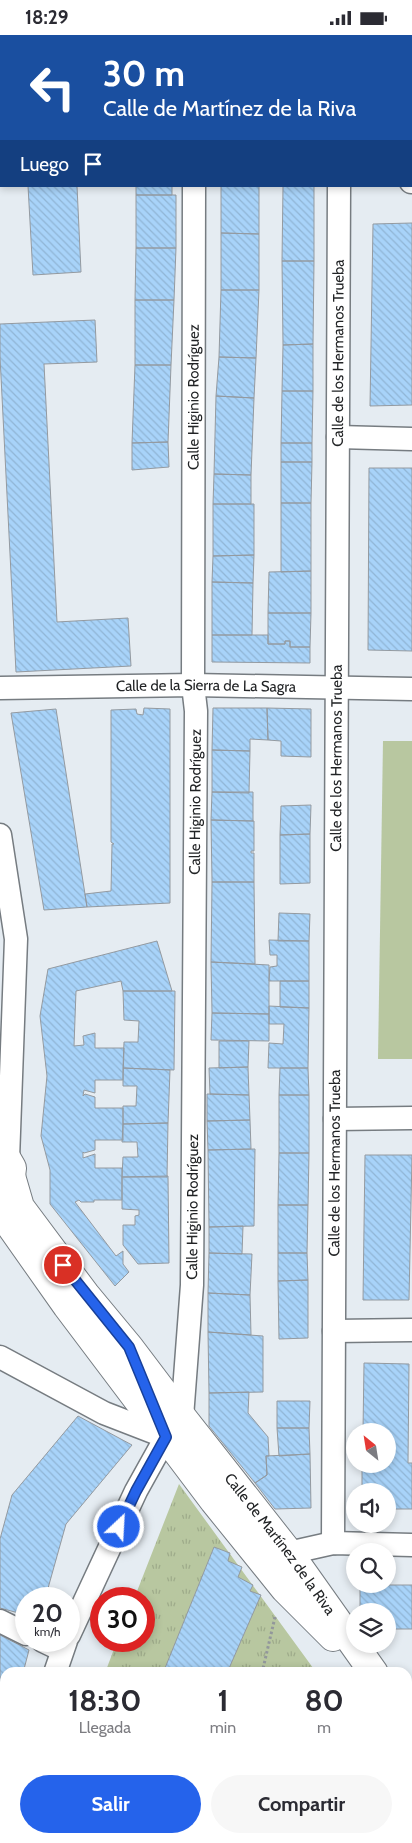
<!DOCTYPE html>
<html lang="es">
<meta charset="utf-8">
<style>
:root{--surface:#fff;--page:#f7f7f7;--text:#2b2b33;--muted:#7c7c81;--accent:#2563eb}
body{margin:0;font-family:Cabin,sans-serif;background:var(--page);color:var(--text);height:100vh;display:flex;flex-direction:column;font-size:19px;white-space:nowrap}
*{box-sizing:border-box;margin:0}
p{font-size:16px;color:var(--muted)}
.icon{flex:none;width:28px;height:28px;fill:none;stroke:currentColor;stroke-width:2;stroke-linecap:round;stroke-linejoin:round}
.map{position:relative;flex:1;overflow:hidden}
.details{position:absolute;left:0px;top:1632px;width:412px;height:176px;display:flex;flex-direction:column;background:var(--surface);border-radius:15px 15px 0 0;box-shadow:0 2px 8px #0003}
.details>*{flex:none}
.hud{position:absolute;left:0px;top:0px;width:412px;height:152px;box-shadow:0 2px 8px #0003;background:#1a4fa0;color:#fff;overflow:hidden}
.needle{width:32px;rotate:330deg}
.buttons{position:absolute;left:346px;top:1388px;display:grid;gap:10px}
.buttons a{display:grid;place-items:center;width:50px;height:50px;border-radius:50%;background:var(--surface);box-shadow:0 2px 8px #0003;font-size:25px}
.speed{position:absolute;left:15px;top:1552px;display:flex;gap:10px;font-size:25px;font-weight:700;text-align:center}
.speed>*{display:grid;place-content:center;width:65px;height:65px;border-radius:50%;background:var(--surface);box-shadow:0 2px 8px #0003;line-height:1}
.speed small{font-size:12px;font-weight:400}
.speed .limit{border:8px solid #d22;background:#fff;color:#111}
.pin{position:absolute;display:grid;place-items:center;width:42px;height:42px;color:#fff;margin:-21px;border:2px solid #fff;border-radius:50%;box-shadow:0 1px 5px #0007}
.me{position:absolute;width:55px;margin:-28px;rotate:25deg;stroke-linejoin:round;filter:drop-shadow(0 0 4px #0008)}
.turn{display:flex;align-items:center;gap:18px;height:105px;padding:0 20px;font-size:22px}
.turn .icon{width:65px;height:65px;stroke-width:2.5}
.turn b{display:block;font-size:35px;line-height:42px}
.then{display:flex;align-items:center;height:48px;padding:0 20px;background:#0003;gap:10px;font-size:19px}
.eta{display:flex;justify-content:space-evenly;align-items:center;height:85px;text-align:center}
.eta b{font-size:30px;font-weight:700;line-height:35px}
.action{display:flex;gap:10px;margin-top:auto;padding:10px 20px}
.action a{flex:1;height:58px;border-radius:30px;background:var(--accent);color:#fff;font-size:20px;font-weight:700;line-height:58px;text-align:center}
.action a+a{background:var(--page);color:var(--text)}
.status{display:flex;justify-content:space-between;align-items:center;height:35px;padding:0 25px;background:var(--surface);direction:ltr}
.status svg{height:14px;fill:currentColor}
.map>svg:first-child{display:block}
</style>
<div class="status"><b>18:29</b><svg viewBox="0 0 49 12"><path d="M0 12V9h3v3zM5 12V6h3v6zM10 12V3h3v9zM15 12V0h3v12zM26 1h20v11H26zM47 4h2v5h-2z"/></svg></div>
<div class="map">
<svg width="412" height="1808" viewBox="0 0 412 1808">
<defs>
<pattern id="grass-tufts" width="24" height="20" patternUnits="userSpaceOnUse" patternTransform="scale(1.25)"><rect width="24" height="20" fill="#b8c7a0"/><path d="M3 7l-1-3M5 7V3M7 7l1-3M15 17l-1-3M17 17v-4M19 17l1-3" fill="none" stroke="#9eab8a"/></pattern>
<pattern id="building-back-hatch" width="6" height="6" patternUnits="userSpaceOnUse" patternTransform="scale(1.25)"><rect width="6" height="6" fill="#a8d3f9"/><path d="M-1 5l2 2M0 0l6 6M5-1l2 2" fill="none" stroke="#90b5d5"/></pattern>
</defs>
<rect width="100%" height="100%" fill="#e5ecf2"/>
<path fill="url(#grass-tufts)" d="M179 1449 316 1637 105 1638 117 1606H144V1564H134Z
M40 1804H323L322 1808H38Z"/>
<path fill="#b8c7a0" d="M383 706H412V1024H378Z"/>
<path fill="url(#building-back-hatch)" stroke="#949aa0" d="M0 0 14 1H1L0 84Z
M28 151H77L81 237 33 240Z
M136 151H172V160H136Z
M221 151H259V199L221 198Z
M283 151H314V226H282Z
M136 160H176V213H136Z
M412 188V370L370 371 373 189Z
M221 198 259 199V255H221Z
M136 213H176L174 265H135Z
M282 226H314L313 309 283 310Z
M221 255H259L256 323 219 322Z
M135 265H174L171 330H135Z
M95 285 97 327 44 329 57 587 128 583 131 631 16 637 0 322V289Z
M313 309V356H282L283 310Z
M219 322 256 323 254 363 216 361Z
M135 330H171L168 407 132 408Z
M282 356H313L312 408H281Z
M216 361 254 363 251 440 214 439Z
M168 407 169 432 132 435V408Z
M281 408H312V427H281Z
M281 427H312L311 468H281Z
M369 433H412V616L368 615Z
M214 439 251 440V469H213Z
M281 468H311V536L281 537Z
M213 469H254V520L213 521Z
M254 520 253 548 212 547 213 521Z
M311 536V578H268L269 537Z
M212 547 253 548 252 600H212Z
M268 578H311L310 612H290V606H285V609H268Z
M212 600H268V609H285V606H290V612H310V628L212 627Z
M144 673 170 674V868L87 872 85 859 111 856 112 809H114L111 807V675L136 674 137 679 143 680Z
M213 673H267L268 705 250 704V716L212 715Z
M267 673 311 674V722L281 721V706L268 705Z
M56 674 87 872 44 875 11 678Z
M212 715 250 716 249 758 212 757Z
M212 757H253V786L211 785Z
M311 770 310 799 280 800 281 771Z
M211 785 254 786V816H251V818H254V847H212Z
M310 799V848L280 849V800Z
M212 847H254L255 929 211 927Z
M279 878 310 879 309 906H278Z
M269 905 309 906V946H269L270 932 277 931V920H270Z
M157 906 172 956H123L121 946 76 956 74 1011 84 1010 83 1001 95 998V1013H124L123 1045H95V1058L84 1055 83 1061 85 1059 95 1062V1073H123V1105H95V1115L84 1118 83 1117V1123L95 1119V1133H122V1165H94V1167H81L79 1165 75 1167 116 1221 123 1216V1229L129 1237 115 1251 50 1169V1135L41 1101 47 1041 40 981 48 934Z
M211 927 269 930V979L212 978Z
M280 946H309V973L280 972Z
M123 956H175L174 1035 123 1033 124 1007H138L139 986 124 985Z
M269 971 309 973 308 1033H268L269 1008 283 1009 284 989H269Z
M212 978 269 979V1006L211 1005Z
M219 1006H249L248 1032 219 1033Z
M248 1032 249 1060 210 1059 209 1033Z
M123 1033 170 1035 168 1088 123 1089V1071H136L137 1051H123Z
M280 1033H308L309 1060H279Z
M207 1059 249 1060 250 1085 207 1086Z
M279 1060H309V1118H279Z
M250 1085 251 1114 208 1115 207 1086Z
M168 1088 167 1142H122L123 1122H138L137 1107H122L123 1089Z
M255 1114 254 1191 209 1192 208 1115Z
M279 1118H309L308 1170H278Z
M365 1120H412L409 1265H363Z
M168 1141 169 1228 138 1229 123 1210V1190H135V1181L139 1180V1175L122 1174V1142Z
M278 1170H308L307 1218H278Z
M243 1191 242 1219 209 1218V1192Z
M209 1218 252 1219 250 1260 208 1258Z
M278 1218H307L308 1245 278 1246Z
M308 1245V1303L279 1304 278 1246Z
M208 1258 250 1260 251 1300 208 1297Z
M208 1297 263 1301V1357L209 1358Z
M364 1328 409 1329 408 1428H412V1474H388V1456H362V1429H388V1396H363Z
M249 1357 248 1378 268 1402 269 1421H266L267 1440 255 1448 209 1391V1358Z
M277 1366H310L309 1393H277Z
M78 1381 132 1410 66 1489 45 1564H26V1580L0 1573V1504L12 1460Z
M277 1393H309L310 1419 279 1421Z
M310 1419 311 1473 275 1474 255 1448 267 1440 266 1421Z
M214 1512 230 1518 228 1526 242 1532 238 1542 253 1550 250 1556 261 1560 227 1638H163Z
M360 1550H412V1594H388V1576H360Z
M0 1600 29 1615 23 1638H5V1700L0 1718Z"/>
<g fill="none" stroke-linecap="round" stroke-linejoin="round">
<defs>
<g id="street">
<path d="M194 1V0"/>
<path d="M340 1V0"/>
<path d="M411 147H412"/>
<path d="M338 402 412 404"/>
<path id="s1" d="M0 653 193 650 412 654"/>
<path d="M0 800 16 904 8 1124"/>
<path d="M335 1084 412 1083"/>
<path d="M334 1296 412 1295"/>
<path d="M0 1322 104 1378 166 1402"/>
<path id="s2" d="M185 1392 182 1382 192 1250 196 676 193 650 194 151"/>
<path id="s3" d="M333 1508 339 151"/>
<path d="M275 1521 333 1508 412 1510"/>
<path d="M0 1586 26 1599"/>
<path d="M69 1600 136 1456 166 1402"/>
<path d="M43 1606 62 1615"/>
<path d="M55 1638 66 1606"/>
<path d="M5 1808 6 1804"/>
<path d="M339 1808 340 1804"/>
</g>
<g id="secondary">
<path d="M0 1112 12 1133 11 1141 0 1151"/>
<path id="s4" d="M11 1141 20 1172 85 1259 129 1312 182 1382 289 1518 374 1638"/>
<path d="M0 1176 67 1271 214 1466 285 1554 333 1602"/>
<path d="M408 1679 412 1684"/>
</g>
</defs>
<use href="#street" stroke="#767c81" stroke-width="25"/>
<use href="#secondary" stroke="#767c81" stroke-width="30"/>
<path stroke="#92979b" stroke-width="3" stroke-dasharray="2.5 2.5" stroke-linecap="butt" d="M262 1638 275 1582
M207 1804 210 1808
M221 1808 222 1804"/>
<use href="#street" stroke="#fff" stroke-width="22"/>
<use href="#secondary" stroke="#fff" stroke-width="28"/>
</g>
<g fill="none" stroke-linecap="round" stroke-linejoin="round">
<defs>
<path id="route" d="M63 1230 129 1312 166 1402 136 1456 119 1492"/>
</defs>
<use href="#route" stroke="#184099" stroke-width="12"/>
<use href="#route" stroke="#2563eb" stroke-width="9"/>
</g>
<g text-anchor="middle" stroke-width="4" stroke-linejoin="round" paint-order="stroke">
<g font-size="15" fill="#212325" stroke="#e5ecf2">
<text dy="5" stroke="none"><textPath href="#s3" startOffset="1190">Calle de los Hermanos Trueba</textPath></text>
<text dy="5" stroke="none"><textPath href="#s2" startOffset="1031">Calle Higinio Rodríguez</textPath></text>
<text dy="5" stroke="none"><textPath href="#s1" startOffset="206">Calle de la Sierra de La Sagra</textPath></text>
<text dy="5" stroke="none"><textPath href="#s3" startOffset="785">Calle de los Hermanos Trueba</textPath></text>
<text dy="5" stroke="none"><textPath href="#s2" startOffset="626">Calle Higinio Rodríguez</textPath></text>
<text dy="5" stroke="none"><textPath href="#s3" startOffset="380">Calle de los Hermanos Trueba</textPath></text>
<text dy="5" stroke="none"><textPath href="#s2" startOffset="221">Calle Higinio Rodríguez</textPath></text>
<text dy="5" stroke="none"><textPath href="#s4" startOffset="458">Calle de Martínez de la Riva</textPath></text>
</g>
</g>
</svg>
<div class="buttons">
<a><svg class="needle" viewBox="-14 -14 28 28"><path d="M0-13l5 13h-10z" fill="#e53935"/><path d="M0 13l5-13h-10z" fill="#7c7c81"/></svg></a>
<a><svg class="icon" aria-label="sound" viewBox="0 0 24 24"><path d="M4 9h4l5-4v14l-5-4H4zM17 9q2 3 0 6"/></svg></a>
<a><svg class="icon" aria-label="search" viewBox="0 0 24 24"><circle cx="10" cy="10" r="6"/><path d="M15 15l6 6"/></svg></a>
<a><svg class="icon" aria-label="layers" viewBox="0 0 24 24"><path d="M12 4l9 5-9 5-9-5zM3 14l9 5 9-5"/></svg></a>
</div>
<div class="speed"><div>20<small>km/h</small></div><div class="limit">30</div></div>
<div class="pin" style="left:63px;top:1230px;background:#d93025"><svg class="icon" aria-label="arrive" viewBox="0 0 24 24"><path d="M6 21V4h12l-3 4 3 4H6"/></svg></div>
<svg class="me" style="left:119px;top:1492px" viewBox="-20 -20 40 40"><circle r="17" fill="#2563eb" stroke="#fff" stroke-width="3"/><path d="M0-11L8 9 0 5-8 9z" fill="#fff"/></svg>
<div class="hud">
<div class="turn"><svg class="icon" aria-label="left" viewBox="0 0 24 24"><path d="M17 20v-9H6M10 6l-5 5 5 5"/></svg><div><b>30 m</b>Calle de Martínez de la Riva</div></div>
<div class="then">Luego<svg class="icon" aria-label="arrive" viewBox="0 0 24 24"><path d="M6 21V4h12l-3 4 3 4H6"/></svg></div>
</div>
<section class="details">
<div class="eta">
<div><b>18:30</b><p>Llegada</p></div>
<div><b>1</b><p>min</p></div>
<div><b>80</b><p>m</p></div>
</div>
<div class="action"><a>Salir</a><a>Compartir</a></div>
</section>
</div>
